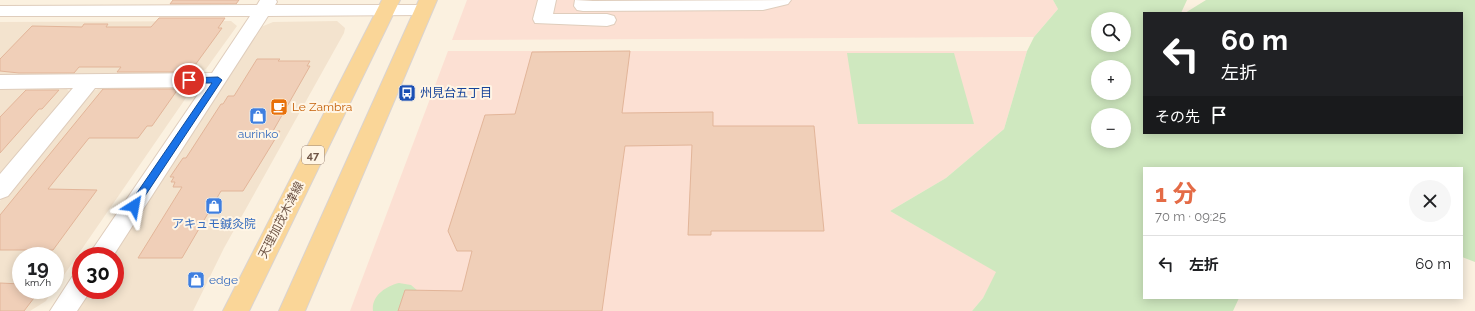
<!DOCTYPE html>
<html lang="ja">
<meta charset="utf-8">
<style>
:root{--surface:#fff;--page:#f6f6f6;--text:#202124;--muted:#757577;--line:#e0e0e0;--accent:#e46b46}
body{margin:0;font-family:Raleway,"Noto Sans JP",sans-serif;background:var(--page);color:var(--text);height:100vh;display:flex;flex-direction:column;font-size:15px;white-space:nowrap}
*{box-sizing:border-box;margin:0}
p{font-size:13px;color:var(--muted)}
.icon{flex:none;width:22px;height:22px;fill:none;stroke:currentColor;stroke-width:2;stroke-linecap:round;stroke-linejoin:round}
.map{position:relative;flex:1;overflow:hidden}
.panel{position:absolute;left:1143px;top:167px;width:320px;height:132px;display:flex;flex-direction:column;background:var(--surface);border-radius:0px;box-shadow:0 2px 10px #0003}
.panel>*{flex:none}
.hud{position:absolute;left:1143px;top:12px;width:320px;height:122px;border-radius:0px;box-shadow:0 2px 10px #0003;background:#202124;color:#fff;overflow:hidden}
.tools{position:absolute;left:1091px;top:12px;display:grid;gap:8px}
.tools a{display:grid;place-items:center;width:40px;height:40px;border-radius:50%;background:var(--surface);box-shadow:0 2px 10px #0003;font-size:20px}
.speed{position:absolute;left:12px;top:247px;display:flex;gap:8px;font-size:20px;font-weight:700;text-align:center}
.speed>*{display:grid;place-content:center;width:52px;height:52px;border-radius:50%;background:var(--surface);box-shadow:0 2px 10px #0003;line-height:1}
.speed small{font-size:10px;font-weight:400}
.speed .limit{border:6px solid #d22;background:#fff;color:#111}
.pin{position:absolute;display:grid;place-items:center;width:34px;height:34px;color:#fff;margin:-17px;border:2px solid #fff;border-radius:50%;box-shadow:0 1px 4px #0007}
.me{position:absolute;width:44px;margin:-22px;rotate:34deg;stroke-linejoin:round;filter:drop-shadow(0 0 3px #0008)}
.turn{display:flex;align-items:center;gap:14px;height:84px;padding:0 12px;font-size:18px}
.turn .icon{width:52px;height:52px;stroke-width:2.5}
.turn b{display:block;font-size:28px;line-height:34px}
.then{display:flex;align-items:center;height:38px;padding:0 12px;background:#0003;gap:8px;font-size:15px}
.round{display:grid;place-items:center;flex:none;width:42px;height:42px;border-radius:21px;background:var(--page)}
.summary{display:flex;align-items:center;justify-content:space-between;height:68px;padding:0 12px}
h1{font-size:24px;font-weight:700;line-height:30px;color:var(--accent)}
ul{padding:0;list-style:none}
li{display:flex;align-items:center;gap:12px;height:56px;padding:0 12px;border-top:1px solid var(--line)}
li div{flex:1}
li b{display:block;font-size:15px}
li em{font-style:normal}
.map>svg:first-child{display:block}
</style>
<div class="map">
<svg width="1475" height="311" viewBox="0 0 1475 311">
<rect width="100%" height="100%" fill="#fbf1e0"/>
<path fill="#f3e3ce" d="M231 21 237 26 206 69 195 74 0 75V22Z
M337 21 345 28 344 33 224 248 193 311H76L90 290H115V256H112L261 27 273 22Z
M0 87H65L70 92 0 175Z
M102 87H184L190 92 55 288V256H21V290H53L46 301 30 311H0V201L89 93Z"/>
<path fill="#fce0d3" d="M467 0H1053L1058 9 1034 37 452 40Z
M448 51H1027L1004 129 946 178 890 211 997 272 983 298 972 311H350Z"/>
<path fill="#cfe8bf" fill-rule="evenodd" d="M1053 0H1187L1181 13H1144V133H1462V13H1185L1206 0H1475V262L1462 257V168H1144V298H1239L1233 311H972L983 298 996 272 890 211 946 178 1004 129 1027 51 1034 37 1058 9ZM1098 19H1124V45H1098ZM1098 67H1124V93H1098ZM1098 115H1124V141H1098Z
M847 53H954L974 124H858Z
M399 283 411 285 418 291 412 311H373C371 296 386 286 399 283Z"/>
<path fill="#f0cfb8" stroke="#e2b599" d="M173 0H239L236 4H170Z
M159 18H225L218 28H222L190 72H117L121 67H79L74 73H19L0 71V59L32 26 82 27 84 24H108L106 27H151Z
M630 51 622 113 713 112V126H814L824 231H711V235H688L692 145 625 146 602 311H398L405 290 462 291 472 251H457L448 231 485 115 515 114 532 52Z
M257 59H280L278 61H310L307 66H310L273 131H280L258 167 243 191H221L182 258H138L182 187H173L175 182H171L174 177H170L183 158H186L221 104H223L228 96H234Z
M103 89H178L152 126H147L138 138H89L48 189 97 190 53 250H0V215Z
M26 90H59L42 109H39L0 153V117Z
M0 283 21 284V290H40L24 311H0Z"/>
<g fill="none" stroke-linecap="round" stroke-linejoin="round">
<defs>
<path id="minor" d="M260 0H276L277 2 275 5H423L429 6 432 10 429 14 423 15 268 16 113 256H88L203 87 95 88 8 196 0 199V174L73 88 0 89V75L212 73 250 16H0V6L257 5Z
M538 0H556L553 14H607L614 16 616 20 614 24 607 26 535 23 533 19Z
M575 0 593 1 791 0 788 4 763 10 583 11 577 10 574 6Z
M81 274V290H91L77 311H50L72 277Z"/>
<path id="major" d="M382 0H400L249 311H223Z
M419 0H437L305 311H279Z"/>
</defs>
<use href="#minor" stroke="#dfcdbc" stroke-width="2"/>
<use href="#major" stroke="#dad3cf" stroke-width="2"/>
<use href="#minor" fill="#fff" fill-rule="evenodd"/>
<use href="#major" fill="#fad698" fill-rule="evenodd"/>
</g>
<path fill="#1a73e8" stroke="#114b97" d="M218 77 222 80 137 208H130L129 206 130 203 212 83H189L186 82V78Z"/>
<defs>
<symbol id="bus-square" viewBox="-11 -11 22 22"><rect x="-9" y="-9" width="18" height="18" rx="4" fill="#1a4fb4" stroke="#fff5e5"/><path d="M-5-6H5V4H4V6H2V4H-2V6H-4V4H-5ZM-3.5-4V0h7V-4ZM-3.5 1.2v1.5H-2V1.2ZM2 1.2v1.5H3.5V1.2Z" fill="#fff"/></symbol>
<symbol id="cafe-square" viewBox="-11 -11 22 22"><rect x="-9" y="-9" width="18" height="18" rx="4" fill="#e8710a" stroke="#fff5e5"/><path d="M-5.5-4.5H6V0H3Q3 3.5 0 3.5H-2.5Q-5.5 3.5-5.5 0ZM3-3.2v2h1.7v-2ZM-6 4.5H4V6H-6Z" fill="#fff"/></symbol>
<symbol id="shop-square" viewBox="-11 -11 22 22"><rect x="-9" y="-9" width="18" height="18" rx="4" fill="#3f7fe0" stroke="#fff5e5"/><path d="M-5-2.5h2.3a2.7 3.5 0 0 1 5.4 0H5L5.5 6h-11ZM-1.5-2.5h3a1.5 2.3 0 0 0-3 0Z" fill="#fff"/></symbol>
</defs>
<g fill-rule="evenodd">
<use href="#bus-square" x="397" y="83" width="20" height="20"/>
<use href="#cafe-square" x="269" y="97" width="20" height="20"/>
<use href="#shop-square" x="248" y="106" width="20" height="20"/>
<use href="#shop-square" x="204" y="196" width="20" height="20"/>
<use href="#shop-square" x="186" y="270" width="20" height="20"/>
</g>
<g text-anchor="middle" stroke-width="4" stroke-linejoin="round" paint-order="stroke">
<rect fill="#fff5e5" stroke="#9c8677" stroke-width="1" x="302" y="146" width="22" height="18" rx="3"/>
<g font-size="11" font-weight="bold" fill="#715748">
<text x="313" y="159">47</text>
</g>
<g font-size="12" fill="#164399" stroke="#fff5e5" text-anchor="start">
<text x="420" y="97">州見台五丁目</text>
</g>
<g font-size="12" fill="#c56008" stroke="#fff5e5" text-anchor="start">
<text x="292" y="111">Le Zambra</text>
</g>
<g font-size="12" fill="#366cbe" stroke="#fff5e5">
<text x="258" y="138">aurinko</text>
<text x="214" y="228">アキュモ鍼灸院</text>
<text x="209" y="284" text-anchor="start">edge</text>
</g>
<g font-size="12" fill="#715748" stroke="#fff5e5">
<text transform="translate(281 220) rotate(-63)" y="4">天理加茂木津線</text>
</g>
</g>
</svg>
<div class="tools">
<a><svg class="icon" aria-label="search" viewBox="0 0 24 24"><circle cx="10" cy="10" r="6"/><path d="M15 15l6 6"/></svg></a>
<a>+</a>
<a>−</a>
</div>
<div class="speed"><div>19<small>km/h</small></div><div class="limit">30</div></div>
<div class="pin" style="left:189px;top:80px;background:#d93025"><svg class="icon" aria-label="arrive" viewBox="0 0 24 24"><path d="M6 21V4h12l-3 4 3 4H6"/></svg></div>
<svg class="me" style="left:134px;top:206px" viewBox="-20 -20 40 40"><path d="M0-17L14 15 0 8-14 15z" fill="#1a73e8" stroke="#fff" stroke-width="4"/></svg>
<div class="hud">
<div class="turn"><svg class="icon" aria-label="left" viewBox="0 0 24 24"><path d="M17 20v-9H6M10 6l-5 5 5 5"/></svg><div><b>60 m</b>左折</div></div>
<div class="then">その先<svg class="icon" aria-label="arrive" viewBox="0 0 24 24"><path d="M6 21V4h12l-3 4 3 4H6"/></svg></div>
</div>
<section class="panel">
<div class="summary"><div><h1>1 分</h1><p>70 m · 09:25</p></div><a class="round"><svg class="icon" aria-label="close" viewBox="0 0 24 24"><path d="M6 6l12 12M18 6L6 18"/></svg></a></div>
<ul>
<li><svg class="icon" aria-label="left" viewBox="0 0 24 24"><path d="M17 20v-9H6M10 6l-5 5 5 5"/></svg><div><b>左折</b></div><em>60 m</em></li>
</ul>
</section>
</div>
